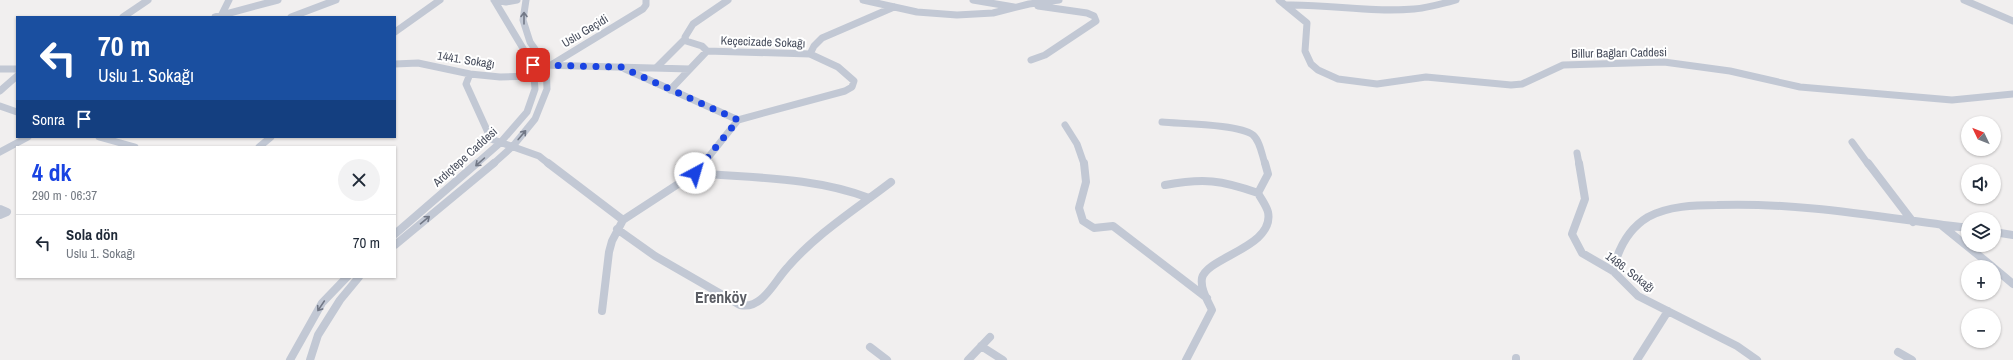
<!DOCTYPE html>
<html lang="tr">
<meta charset="utf-8">
<style>
:root{--surface:#fff;--page:#f2f2f3;--text:#1f2937;--muted:#747a83;--line:#e0e1e3;--accent:#1943e2}
body{margin:0;font-family:"Archivo Narrow",sans-serif;background:var(--page);color:var(--text);height:100vh;display:flex;flex-direction:column;font-size:15px;white-space:nowrap}
*{box-sizing:border-box;margin:0}
p{font-size:13px;color:var(--muted)}
.icon{flex:none;width:22px;height:22px;fill:none;stroke:currentColor;stroke-width:2;stroke-linecap:round;stroke-linejoin:round}
.map{position:relative;flex:1;overflow:hidden}
.side{position:absolute;left:16px;top:146px;width:380px;height:132px;display:flex;flex-direction:column;background:var(--surface);border-radius:0px;box-shadow:0 1px 3px #0004}
.side>*{flex:none}
.guide{position:absolute;left:16px;top:16px;width:380px;height:122px;border-radius:0px;box-shadow:0 1px 3px #0004;background:#1a4fa0;color:#fff;overflow:hidden}
.needle{width:26px;rotate:313deg}
.tools{position:absolute;left:1961px;top:116px;display:grid;gap:8px}
.tools a{display:grid;place-items:center;width:40px;height:40px;border-radius:50%;background:var(--surface);box-shadow:0 1px 3px #0004;font-size:20px}
.pin{position:absolute;display:grid;place-items:center;width:34px;height:34px;color:#fff;margin:-17px;border-radius:8px;box-shadow:0 2px 6px #0006}
.me{position:absolute;width:44px;margin:-22px;rotate:39deg;stroke-linejoin:round;filter:drop-shadow(0 0 3px #0008)}
.turn{display:flex;align-items:center;gap:14px;height:84px;padding:0 16px;font-size:18px}
.turn .icon{width:52px;height:52px;stroke-width:2.5}
.turn b{display:block;font-size:28px;line-height:34px}
.then{display:flex;align-items:center;height:38px;padding:0 16px;background:#0003;gap:8px;font-size:15px}
.round{display:grid;place-items:center;flex:none;width:42px;height:42px;border-radius:21px;background:var(--page)}
.overview{display:flex;align-items:center;justify-content:space-between;height:68px;padding:0 16px}
h1{font-size:24px;font-weight:700;line-height:30px;color:var(--accent)}
ul{padding:0;list-style:none}
li{display:flex;align-items:center;gap:12px;height:56px;padding:0 16px;border-top:1px solid var(--line)}
li div{flex:1}
li b{display:block;font-size:15px}
li em{font-style:normal}
.map>svg:first-child{display:block}
</style>
<div class="map">
<svg width="2013" height="360" viewBox="0 0 2013 360">
<rect width="100%" height="100%" fill="#f1efef"/>
<g fill="none" stroke-linecap="round" stroke-linejoin="round">
<path stroke="#c2c8d4" stroke-width="7" d="M494 0 506 2 517 0
M863 0 917 12 957 15 993 13 1029 4 1059 0
M973 0 1014 7
M1279 0 1307 23 1305 51 1311 64 1318 70 1338 79 1377 84 1426 77 1511 85 1522 84 1563 65 1664 62 1730 71 1800 87 1952 100 2013 94
M1964 0 2013 21
M1287 5C1329 4 1372 13 1414 9 1428 8 1442 4 1456 0
M221 16 229 0
M123 17 148 0
M215 17 278 0
M291 17 336 0
M395 32 440 0
M707 51 702 46 686 41 685 37 693 24 728 0
M810 54 814 46 822 38 894 7
M1031 60 1045 55 1096 21 1094 16 1087 13 1038 6
M395 64 418 63 470 74 500 77 534 76
M541 65 690 69
M551 65 643 9 646 5V0
M656 68 685 39
M0 69H17
M625 69 738 120
M470 74 466 84 491 139 539 156 549 164
M670 90 707 51 810 54 838 67 854 81 852 87 845 91 738 120
M0 91 17 76
M0 106 17 112
M1162 122C1181 124 1239 124 1253 135 1260 141 1262 155 1265 164
M1065 125 1077 144 1084 164
M99 137 135 147
M1852 142 1868 164
M259 147 271 137
M0 152 28 137
M1577 153 1579 164
M476 164 500 143 527 112 535 89 533 65 494 0
M493 164 513 146 535 119 547 89 546 65 530 42 523 20 526 0
M703 164 738 120"/>
<path stroke="#c2c8d4" stroke-width="8" d="M548 163 623 220
M1084 163 1086 182 1079 208 1083 221 1094 228 1113 226 1207 298
M1579 163 1585 199 1572 234 1582 253 1613 271 1638 296 1737 346 1757 360
M1868 163 1913 222
M695 173C753 178 814 177 869 198
M1165 185C1204 178 1221 180 1258 193
M0 209 7 212 0 215
M1941 225 1993 267
M617 229 655 256 740 305C762 310 774 282 787 268 816 234 856 209 891 182
M1994 232 2013 235
M395 234 477 163
M395 245 494 163
M1994 268 2013 284
M1613 271C1618 249 1628 229 1648 217 1668 206 1695 205 1717 205 1801 202 1885 218 1968 228
M602 311 609 252 612 241 623 220 695 173 704 163
M981 346 1003 360
M870 347 887 360
M1898 352 1912 360
M1516 358V360
M290 360 322 303 347 277
M310 360 318 335 340 300 359 277
M968 360 990 337
M1186 360 1212 310C1208 301 1200 289 1202 278 1207 257 1275 247 1268 212 1266 205 1261 199 1258 193L1268 174 1265 163
M1637 360 1668 311"/>
</g>
<defs><path id="oneway-shaft" d="M-6 0H5M1.5-3L5.5 0L1.5 3" fill="none" stroke-width="1.6" stroke-linecap="round" stroke-linejoin="round"/></defs>
<g stroke="#727886">
<use href="#oneway-shaft" transform="translate(524 18) rotate(-90)"/>
<use href="#oneway-shaft" transform="translate(522 135) rotate(-50)"/>
<use href="#oneway-shaft" transform="translate(480 162) rotate(138)"/>
<use href="#oneway-shaft" transform="translate(425 220) rotate(-40)"/>
<use href="#oneway-shaft" transform="translate(321 306) rotate(124)"/>
</g>
<g fill="none" stroke-linecap="round" stroke-linejoin="round">
<path stroke="#1943e2" stroke-width="7" stroke-dasharray="0 12.6" d="M533 65 621 67 738 120 695 173"/>
</g>
<g text-anchor="middle" stroke-width="4" stroke-linejoin="round" paint-order="stroke">
<g font-size="12" fill="#474d5c" stroke="#fff">
<text transform="translate(585 31) rotate(-31)" y="4">Uslu Geçidi</text>
<text transform="translate(763 42) rotate(2)" y="4">Keçecizade Sokağı</text>
<text transform="translate(1619 53) rotate(-1)" y="4">Billur Bağları Caddesi</text>
<text transform="translate(466 60) rotate(9)" y="4">1441. Sokağı</text>
<text transform="translate(465 157) rotate(-42)" y="4">Ardıçtepe Caddesi</text>
<text transform="translate(1630 272) rotate(37)" y="4">1486. Sokağı</text>
</g>
<g font-size="16" font-weight="bold" fill="#5b5d64" stroke="#fff">
<text x="721" y="303">Erenköy</text>
</g>
</g>
</svg>
<div class="tools">
<a><svg class="needle" viewBox="-14 -14 28 28"><path d="M0-13l5 13h-10z" fill="#e53935"/><path d="M0 13l5-13h-10z" fill="#747a83"/></svg></a>
<a><svg class="icon" aria-label="sound" viewBox="0 0 24 24"><path d="M4 9h4l5-4v14l-5-4H4zM17 9q2 3 0 6"/></svg></a>
<a><svg class="icon" aria-label="layers" viewBox="0 0 24 24"><path d="M12 4l9 5-9 5-9-5zM3 14l9 5 9-5"/></svg></a>
<a>+</a>
<a>−</a>
</div>
<div class="pin" style="left:533px;top:65px;background:#d93025"><svg class="icon" aria-label="arrive" viewBox="0 0 24 24"><path d="M6 21V4h12l-3 4 3 4H6"/></svg></div>
<svg class="me" style="left:695px;top:173px" viewBox="-20 -20 40 40"><circle r="19" fill="#fff"/><path d="M0-13L10 11 0 6-10 11z" fill="#1943e2"/></svg>
<div class="guide">
<div class="turn"><svg class="icon" aria-label="left" viewBox="0 0 24 24"><path d="M17 20v-9H6M10 6l-5 5 5 5"/></svg><div><b>70 m</b>Uslu 1. Sokağı</div></div>
<div class="then">Sonra<svg class="icon" aria-label="arrive" viewBox="0 0 24 24"><path d="M6 21V4h12l-3 4 3 4H6"/></svg></div>
</div>
<section class="side">
<div class="overview"><div><h1>4 dk</h1><p>290 m · 06:37</p></div><a class="round"><svg class="icon" aria-label="close" viewBox="0 0 24 24"><path d="M6 6l12 12M18 6L6 18"/></svg></a></div>
<ul>
<li><svg class="icon" aria-label="left" viewBox="0 0 24 24"><path d="M17 20v-9H6M10 6l-5 5 5 5"/></svg><div><b>Sola dön</b><p>Uslu 1. Sokağı</p></div><em>70 m</em></li>
</ul>
</section>
</div>
